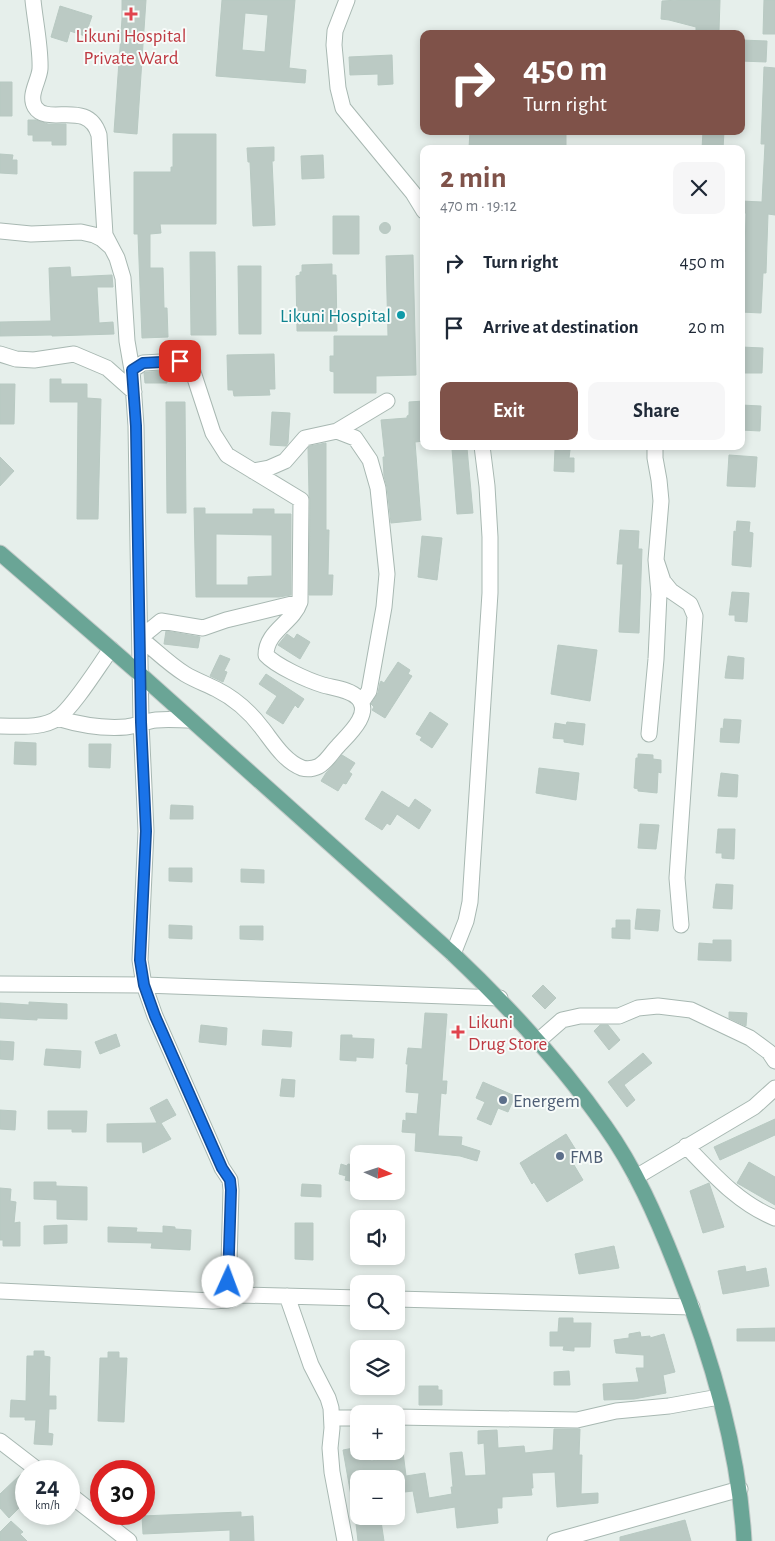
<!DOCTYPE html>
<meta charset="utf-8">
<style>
:root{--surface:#fff;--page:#f6f6f7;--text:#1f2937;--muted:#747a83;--accent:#7f5249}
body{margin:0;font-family:"Alegreya Sans",sans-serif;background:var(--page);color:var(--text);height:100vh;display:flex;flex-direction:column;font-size:19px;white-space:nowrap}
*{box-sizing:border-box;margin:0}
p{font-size:16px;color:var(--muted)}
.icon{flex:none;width:28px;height:28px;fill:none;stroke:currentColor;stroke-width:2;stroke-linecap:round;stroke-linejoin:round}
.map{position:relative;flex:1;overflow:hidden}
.panel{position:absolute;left:420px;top:145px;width:325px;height:305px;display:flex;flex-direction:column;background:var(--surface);border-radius:10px;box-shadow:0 2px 8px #0003}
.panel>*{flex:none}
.guide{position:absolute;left:420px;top:30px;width:325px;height:105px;border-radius:10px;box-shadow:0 2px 8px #0003;background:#7f5249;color:#fff;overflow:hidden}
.needle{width:32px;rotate:93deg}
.buttons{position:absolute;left:350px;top:1145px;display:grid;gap:10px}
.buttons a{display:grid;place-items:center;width:55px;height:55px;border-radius:10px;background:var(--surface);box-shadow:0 2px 8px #0003;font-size:25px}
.speed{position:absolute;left:15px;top:1460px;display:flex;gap:10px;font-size:25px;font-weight:700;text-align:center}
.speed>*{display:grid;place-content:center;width:65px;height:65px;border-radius:50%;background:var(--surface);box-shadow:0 2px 8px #0003;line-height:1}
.speed small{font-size:12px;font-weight:400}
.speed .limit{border:8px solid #d22;background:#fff;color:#111}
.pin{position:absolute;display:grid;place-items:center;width:42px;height:42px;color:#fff;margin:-21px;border-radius:10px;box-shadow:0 2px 8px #0006}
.me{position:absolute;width:55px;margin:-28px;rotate:2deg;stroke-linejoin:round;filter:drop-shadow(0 0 4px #0008)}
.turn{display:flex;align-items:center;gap:18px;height:105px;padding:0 20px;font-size:22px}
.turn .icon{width:65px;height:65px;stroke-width:2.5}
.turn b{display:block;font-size:35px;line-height:42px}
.round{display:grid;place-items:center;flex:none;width:52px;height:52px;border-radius:10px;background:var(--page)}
.headline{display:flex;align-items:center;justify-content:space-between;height:85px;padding:0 20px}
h1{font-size:30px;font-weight:700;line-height:38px;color:var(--accent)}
.primary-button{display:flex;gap:10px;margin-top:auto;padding:10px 20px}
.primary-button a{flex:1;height:58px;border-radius:10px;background:var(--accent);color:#fff;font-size:20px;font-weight:700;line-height:58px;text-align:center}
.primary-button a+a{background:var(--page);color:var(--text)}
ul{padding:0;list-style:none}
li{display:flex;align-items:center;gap:15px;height:65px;padding:0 20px}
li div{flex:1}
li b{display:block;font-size:19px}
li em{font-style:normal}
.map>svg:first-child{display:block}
</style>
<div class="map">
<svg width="775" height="1541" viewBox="0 0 775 1541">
<rect width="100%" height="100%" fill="#e6efeb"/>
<path fill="#bbcac4" stroke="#b8c9c2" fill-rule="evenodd" d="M122 0H146L137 134 114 132 122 19Z
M222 0H295L289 68 306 70 305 83 216 76ZM245 13 268 15 265 52 242 50Z
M678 0H720L719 31 696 30V27L669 20 661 19 662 1Z
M764 0H775V34H763Z
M60 6 92 16 85 36 70 31 67 42 51 37Z
M741 40 767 41 766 62 741 61Z
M392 55 393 84 378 85V74L350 75 349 57Z
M764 67 775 68V215L768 214 766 273H763L761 313 741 312 744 272H741V252H745L746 213H741V201L762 202 765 144H761Z
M0 82H12V116H0Z
M28 120H36L48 124H66V145H52V141H33V135H28Z
M470 131H566V149L469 148Z
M703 131H724L723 149H702Z
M173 134H216V224H160L161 233 150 234V268H163L164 308H167L168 337 142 338 138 234H134V172H171V167H173Z
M274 147V161H272L275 225 253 226 250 162H248L247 148Z
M0 154 13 155 12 160H17V174L0 173Z
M323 155 324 178 302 179 301 156Z
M333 216H359V254H333Z
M379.5 228a5.5 5.5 0 1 1 11 0a5.5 5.5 0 1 1-11 0Z
M190 252H215L216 335H191Z
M413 255 416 375 376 376V393H334V372L330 371V356H334V336H388L386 256Z
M332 264V275H336L337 331H297L296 276 300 275V272H302V265Z
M238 266H261V334H239Z
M70 267 71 277 112 275 113 287H97L99 323 113 322 114 334 52 336V335L0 336V322L51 321 49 268Z
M741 347 763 348 762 373H741Z
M274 354 275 389H269L270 395 234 396 233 390H228L227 355Z
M167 371V383H145L144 373 146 372Z
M50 379H61V384H87V398L101 399 98 519H77L78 402H50Z
M0 384H15L14 424H0Z
M424 401V441L415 442 421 520 391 523 387 487 384 476 383 457H385L381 420 407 418V416L409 415V402Z
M166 402H185L186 513H167Z
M741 405 761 406 760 431 741 430Z
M272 412 290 413 288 443 286 446 270 445Z
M326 443V530H329L328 575H333L332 595H309L310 500 309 495 308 448 310 446Z
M467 448 473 513 457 514 452 449Z
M555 449 570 450 569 458H574V472L554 471Z
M729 455 757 457 755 487 727 486Z
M0 457 14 471 0 486Z
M194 508H205V514H253V509H274V514H291V595L279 597H196ZM216 534 272 535V576L248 577V585H216Z
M737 521 750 522 749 532 753 533 751 567 732 565 734 531 736 532Z
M620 530 639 531 638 549H642L639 633 619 632 623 564H617Z
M422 536 442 538 437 580 418 577Z
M732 592 749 593 747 622 735 621V615H729Z
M166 631 200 637 198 648 164 644Z
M287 634 294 639 297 634 310 642 300 659 278 645Z
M558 645 597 650 590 701 551 694Z
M220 655 230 659 224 671 227 672 223 682 210 676Z
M728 656 744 658 743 679 725 678Z
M398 662 410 670 408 674 412 676 385 718 372 710 374 707 371 704 378 693 380 683 381 681 384 683Z
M266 674 304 699 298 708 295 705 283 724 266 713 277 696 259 684Z
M430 712 448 724 432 748 420 740 422 737 416 734Z
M724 719 741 720 739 743 720 742 721 728 723 729Z
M567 722 585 724 583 745 564 742V739L553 738 555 723 566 725Z
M15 742 36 743V765L14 764Z
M89 744H111L110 768 89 767Z
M638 754 653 755V759L661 760V773L658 772 657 793 638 791V789L634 788 636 758H638Z
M342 755 355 763 349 772 352 774 346 784 343 783 338 791 321 781 326 773Z
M539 768 579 773 576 800 536 793Z
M721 773 738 775 737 797 718 796Z
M382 791 409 808 415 799 431 810 419 829 397 814 390 825 387 823 382 830 365 819Z
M171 805 193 806V819H170Z
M640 824 659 825 656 849 638 848Z
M718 829H735L734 859 722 858V853H716Z
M169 868H192V882L169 881Z
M241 869 264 870V883L241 882Z
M716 884 733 885 732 909 713 908Z
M637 909 660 910 658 931 635 929Z
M616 920H630V939L612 938V928H616Z
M169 925 192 926V939L169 938Z
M240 926H263V940L240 939Z
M713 940H731V961L698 960 699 943 713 944Z
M543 985 556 998 545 1009 532 996Z
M29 1002 67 1004V1019L37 1018V1020L0 1018V1003L29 1005Z
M729 1012 747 1013 746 1026 729 1018Z
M425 1013 447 1014 442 1081H447L446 1094 441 1093 438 1136 462 1137 461 1145 480 1151 477 1161 460 1156 415 1151 416 1133 402 1132 403 1120 406 1121V1113L417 1114 419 1093 406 1092 408 1064H406L408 1048 422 1049Z
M201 1025 227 1028 226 1045 199 1042Z
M600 1025H608L620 1040 609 1050 594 1031Z
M263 1030 292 1032 291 1047 262 1045Z
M116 1034 120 1046 100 1054 95 1042Z
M341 1035H352V1038L374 1039 373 1058 356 1057V1061L340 1060Z
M0 1041 14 1042 13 1060 0 1059Z
M46 1049 81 1051 80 1068 44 1065Z
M643 1053 652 1063 624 1085 635 1100 627 1107 608 1082Z
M282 1079 295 1080 294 1097 280 1096Z
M483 1082 515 1096 508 1112 498 1108 491 1125 477 1119 485 1102 476 1098Z
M167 1099 176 1115 161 1123 171 1139 143 1153 142 1142H107V1124L157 1123 150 1108Z
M0 1110 16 1111 15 1130 0 1129Z
M48 1111H87L86 1132H72V1129H48Z
M775 1119V1135L720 1160 714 1147Z
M566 1134 579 1155 571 1160 583 1180 547 1202 534 1182 532 1184 520 1163Z
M749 1162 775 1177V1205L737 1183Z
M341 1164 347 1166 348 1164 359 1166V1183L345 1180 346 1176 339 1174Z
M34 1182H56V1186L87 1187V1220L57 1219V1200L34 1199Z
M709 1183 724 1227 703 1233 690 1191Z
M302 1184 321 1185V1197L301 1196Z
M0 1188 11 1189 10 1201 16 1202 14 1223 20 1222V1246H3V1240H0Z
M295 1223H313V1260L295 1259Z
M67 1225V1243L44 1244V1226Z
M163 1226 175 1227V1229L191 1230 190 1250 151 1248 152 1243 108 1242V1227L137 1228 136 1232 163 1233Z
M614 1246 619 1268 579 1274 575 1254Z
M745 1266 746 1272 766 1268 769 1286 723 1294 718 1271Z
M559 1318H573V1323H591L590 1347H574V1351L563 1350 564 1346H550V1332H558Z
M775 1328V1341H737V1329Z
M640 1332 641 1337 650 1336V1338L664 1334 675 1372 663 1375 666 1393 634 1399 604 1400 603 1384 639 1382 636 1368H644V1355L616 1353 614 1340 629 1338V1334Z
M34 1351H44V1356L50 1357 49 1396H56V1409H49L48 1433 53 1434 52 1445 34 1444 36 1420H25V1417H10L11 1400 26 1401 27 1356H34Z
M108 1352H119V1358H127L124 1422 98 1421 100 1358H108Z
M569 1371 570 1385H554V1372Z
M419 1386H438V1390H442V1405H419Z
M554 1429H580L579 1455H582L581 1494 598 1493V1503L557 1507 555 1472 532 1473 533 1488H531L532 1495 502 1497V1508H497L498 1523 457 1528 455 1507 417 1513 413 1491 396 1493V1479H380L379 1474 359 1477V1506L353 1507 343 1450 359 1447V1451H369L371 1461 396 1457V1453L403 1452 406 1476 425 1473 429 1498 452 1494 451 1487H453L450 1453 462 1452 465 1476 486 1475 484 1443 478 1444V1431L497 1430 498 1448 524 1446 525 1453 553 1450Z
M21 1474 26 1480V1501L9 1518 0 1508V1494Z
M241 1512V1517L253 1516 254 1541H230V1530L143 1534 142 1516Z
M685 1520 691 1541H620V1537Z
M11 1521 23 1532 20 1534 27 1541H0V1532Z
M381 1521 384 1541H358L356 1524Z"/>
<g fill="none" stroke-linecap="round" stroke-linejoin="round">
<defs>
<path id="minor" d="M33 0C35 21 41 49 40 69 39 81 28 95 35 107 47 127 88 98 99 135L105 235 117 258 123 278 127 341 132 370 136 426 141 722 146 831 140 960 144 985 155 1016 222 1168 230 1180 231 1190 228 1300
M347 0 335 31 334 45 338 88 343 108 413 193 424 211
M0 231 31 234 81 232 94 235 102 239 110 246
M0 354 16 359 34 360 74 354 107 368 134 392
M132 370 143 363 180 361 192 369 213 433 227 455 301 500 300 602C293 623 266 631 266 655 276 666 307 680 323 685 333 688 350 689 358 698 373 713 348 735 338 746 333 751 329 758 323 763 318 768 309 770 302 768 284 761 273 742 262 728 250 712 234 698 216 689 206 684 195 680 185 674 169 664 155 650 140 638L161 621 203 628 226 620 300 602
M337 431 355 438 370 460 378 488 387 574 384 607 369 691 361 703
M253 471 269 468 285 461 305 438 337 431 387 401
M656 560 663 581 671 591 690 604 695 616 677 878 681 925
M57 718C80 725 102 729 126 727 136 726 146 721 156 720 168 719 180 720 191 720
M0 726C18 726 42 729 58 718 74 706 98 667 111 649
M649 734 656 659 659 594 656 560 661 501 659 480 655 458V446
M453 954 466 921 470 902 490 593V537L487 486 482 446
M0 984 144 985 500 998
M538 1041 562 1020 580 1016H619L638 1008 658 1006 691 1010 750 1038 769 1052 775 1061
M686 1146C713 1174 738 1203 775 1218
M636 1177 754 1107 775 1088
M0 1291 213 1301 228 1300 241 1295 359 1298
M287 1296 311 1365 328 1398 331 1408 332 1428 330 1448 332 1472 345 1541
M396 1299 692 1307
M396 1417 577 1420 616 1411 669 1406 719 1397
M332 1418H359
M0 1441 39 1471
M69 1494 129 1541
M555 1541 740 1489"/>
<path id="major" d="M0 553 141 675 453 954C509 1007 561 1063 605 1126 635 1168 656 1216 675 1264 709 1349 739 1449 744 1541"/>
</defs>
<use href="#minor" stroke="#a8b8b2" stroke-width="17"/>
<use href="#major" stroke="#c2cac8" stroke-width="17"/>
<use href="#minor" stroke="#fff" stroke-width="15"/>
<use href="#major" stroke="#6aa596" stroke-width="15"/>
</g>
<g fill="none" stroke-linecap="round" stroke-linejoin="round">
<defs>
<path id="route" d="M180 361 143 363 132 370 136 426 141 722 146 831 140 960 144 985 155 1016 222 1168 230 1180 231 1190 228 1282"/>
</defs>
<use href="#route" stroke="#114b97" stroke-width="12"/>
<use href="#route" stroke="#1a73e8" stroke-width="9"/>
</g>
<g fill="#e0444e" stroke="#f7fbf9" stroke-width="2">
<path d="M128.5 6.5h5v5h5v5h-5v5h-5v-5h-5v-5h5z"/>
<path d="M455.5 1024.5h5v5h5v5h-5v5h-5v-5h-5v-5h5z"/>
</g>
<circle fill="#0f9aa8" stroke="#f7fbf9" stroke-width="2" cx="401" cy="315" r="5"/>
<g fill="#5c6f8a" stroke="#f7fbf9" stroke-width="2">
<circle cx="503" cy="1100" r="5"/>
<circle cx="560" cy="1156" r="5"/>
</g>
<g text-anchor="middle" stroke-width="4" stroke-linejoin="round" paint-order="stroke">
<g font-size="19" fill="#be3a42" stroke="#f7fbf9">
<text x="131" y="42">Likuni Hospital<tspan x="131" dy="22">Private Ward</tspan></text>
<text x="468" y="1028" text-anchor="start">Likuni<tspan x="468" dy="22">Drug Store</tspan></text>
</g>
<g font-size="19" fill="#0d838f" stroke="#f7fbf9" text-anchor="end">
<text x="391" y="322">Likuni Hospital</text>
</g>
<g font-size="19" fill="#4e5e75" stroke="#f7fbf9" text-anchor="start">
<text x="513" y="1107">Energem</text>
<text x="570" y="1163">FMB</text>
</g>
</g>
</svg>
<div class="buttons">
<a><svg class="needle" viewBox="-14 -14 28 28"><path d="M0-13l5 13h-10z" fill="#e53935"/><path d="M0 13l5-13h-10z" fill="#747a83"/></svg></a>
<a><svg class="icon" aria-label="sound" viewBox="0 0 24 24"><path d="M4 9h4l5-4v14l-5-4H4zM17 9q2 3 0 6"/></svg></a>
<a><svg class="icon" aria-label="search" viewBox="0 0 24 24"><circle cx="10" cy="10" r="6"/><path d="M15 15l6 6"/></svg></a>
<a><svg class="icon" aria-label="layers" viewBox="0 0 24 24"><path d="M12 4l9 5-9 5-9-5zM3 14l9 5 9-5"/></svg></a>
<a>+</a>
<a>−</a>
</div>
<div class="speed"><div>24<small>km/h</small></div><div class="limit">30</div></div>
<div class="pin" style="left:180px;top:361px;background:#d93025"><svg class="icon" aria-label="arrive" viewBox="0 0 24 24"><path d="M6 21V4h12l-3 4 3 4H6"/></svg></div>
<svg class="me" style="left:228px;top:1282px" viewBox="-20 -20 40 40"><circle r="19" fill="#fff"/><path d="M0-13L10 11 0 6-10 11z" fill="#1a73e8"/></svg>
<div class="guide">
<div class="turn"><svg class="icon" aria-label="right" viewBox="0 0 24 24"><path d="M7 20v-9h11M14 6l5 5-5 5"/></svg><div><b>450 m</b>Turn right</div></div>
</div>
<section class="panel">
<div class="headline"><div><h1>2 min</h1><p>470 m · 19:12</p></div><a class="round"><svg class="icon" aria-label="close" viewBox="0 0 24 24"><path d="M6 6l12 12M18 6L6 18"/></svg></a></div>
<ul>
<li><svg class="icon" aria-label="right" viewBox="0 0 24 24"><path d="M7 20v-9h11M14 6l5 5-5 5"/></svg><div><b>Turn right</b></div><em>450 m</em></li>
<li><svg class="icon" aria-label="arrive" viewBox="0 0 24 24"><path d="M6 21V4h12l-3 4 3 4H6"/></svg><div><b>Arrive at destination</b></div><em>20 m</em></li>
</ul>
<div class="primary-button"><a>Exit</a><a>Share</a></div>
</section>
</div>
